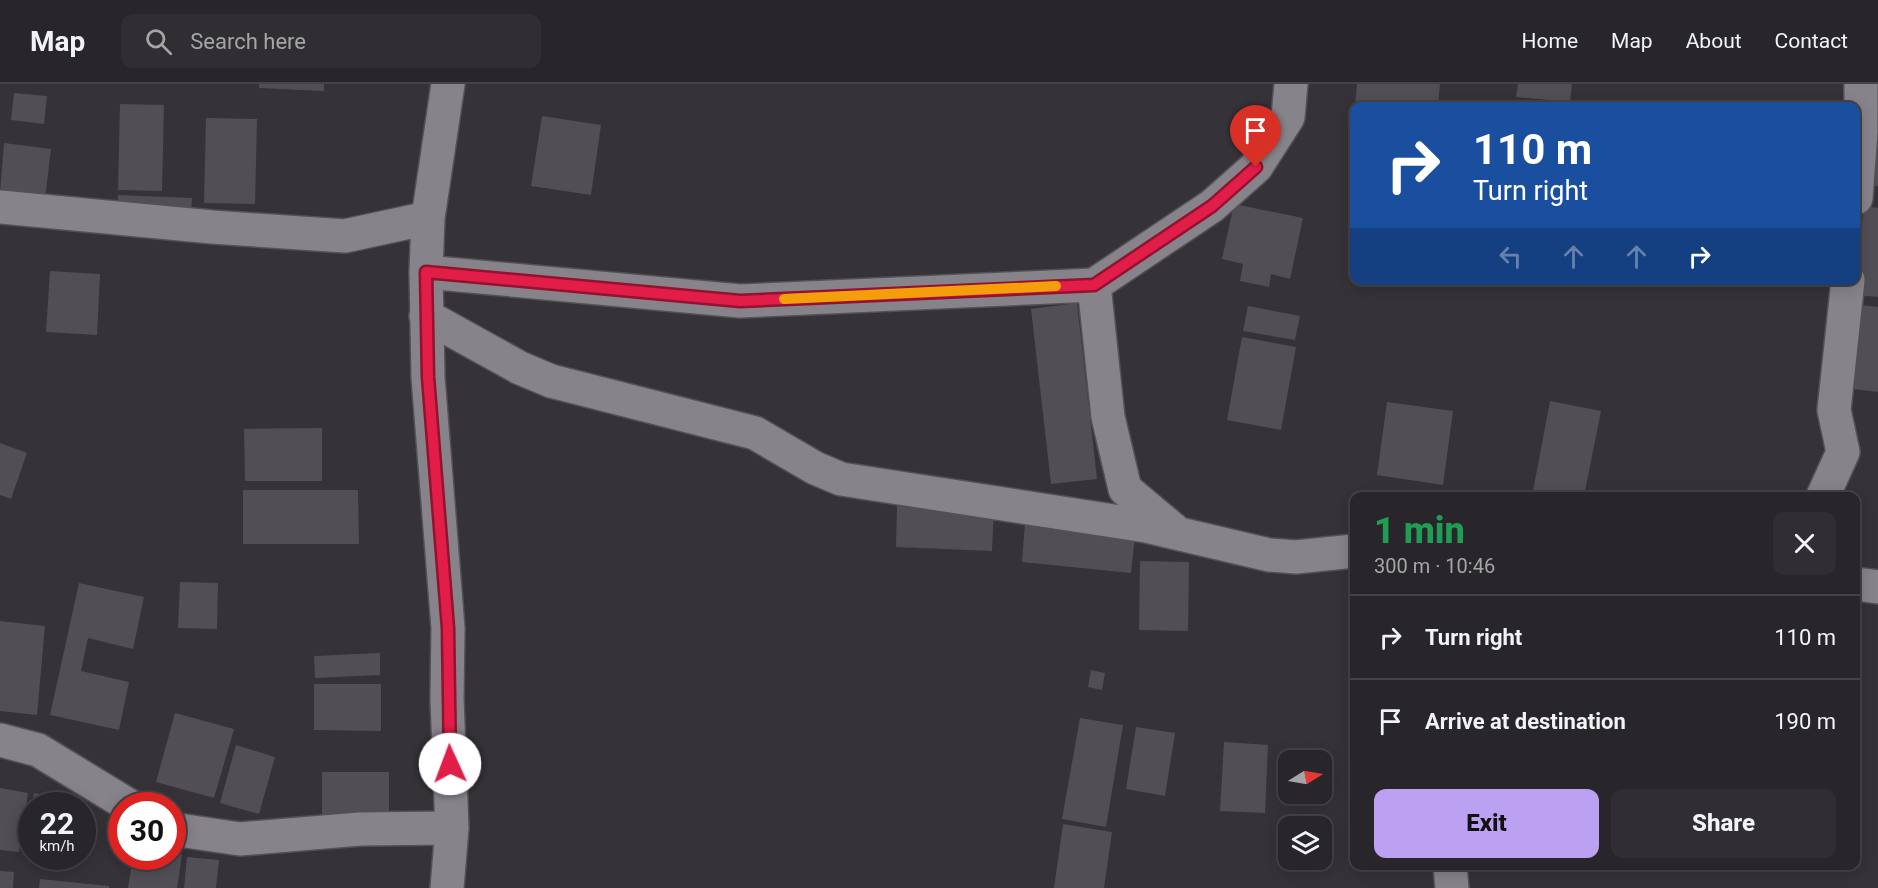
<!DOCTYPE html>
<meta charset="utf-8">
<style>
:root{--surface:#28262a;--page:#302e32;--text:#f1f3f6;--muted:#a5a5a8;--line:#444347;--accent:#bca0f2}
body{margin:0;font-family:Roboto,sans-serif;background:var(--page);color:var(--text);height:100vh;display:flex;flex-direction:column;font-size:22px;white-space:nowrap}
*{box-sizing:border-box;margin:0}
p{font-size:20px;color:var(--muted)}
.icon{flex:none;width:33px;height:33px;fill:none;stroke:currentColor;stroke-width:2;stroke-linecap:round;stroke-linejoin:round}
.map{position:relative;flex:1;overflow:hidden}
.details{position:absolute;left:1350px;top:408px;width:510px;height:378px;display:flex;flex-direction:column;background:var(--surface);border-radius:12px;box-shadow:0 3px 15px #0003,0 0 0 2px var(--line)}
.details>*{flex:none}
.top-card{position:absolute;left:1350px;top:18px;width:510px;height:183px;border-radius:12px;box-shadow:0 3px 15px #0003,0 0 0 2px var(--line);background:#1a4fa0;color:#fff;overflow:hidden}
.needle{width:39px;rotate:79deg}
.buttons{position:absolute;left:1278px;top:666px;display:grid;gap:12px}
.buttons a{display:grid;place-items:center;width:54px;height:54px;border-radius:12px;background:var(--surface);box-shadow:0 3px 15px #0003,0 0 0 2px var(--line);font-size:30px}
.speed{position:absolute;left:18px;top:708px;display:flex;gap:12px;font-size:30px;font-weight:700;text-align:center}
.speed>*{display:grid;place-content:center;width:78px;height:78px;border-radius:50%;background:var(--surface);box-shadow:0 3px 15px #0003,0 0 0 2px var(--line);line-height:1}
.speed small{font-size:15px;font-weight:400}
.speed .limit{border:9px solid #d22;background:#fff;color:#111}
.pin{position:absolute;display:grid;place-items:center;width:51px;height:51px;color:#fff;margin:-62px -26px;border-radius:50% 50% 50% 0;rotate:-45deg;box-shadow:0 0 6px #0007}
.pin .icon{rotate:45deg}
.me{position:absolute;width:66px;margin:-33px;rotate:358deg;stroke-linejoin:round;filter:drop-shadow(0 0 4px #0008)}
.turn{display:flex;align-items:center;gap:21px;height:126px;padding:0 24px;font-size:27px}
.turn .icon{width:78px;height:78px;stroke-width:2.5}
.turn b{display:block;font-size:42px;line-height:51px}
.lanes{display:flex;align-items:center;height:57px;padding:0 24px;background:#0003;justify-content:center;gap:30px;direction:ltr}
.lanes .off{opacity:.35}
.round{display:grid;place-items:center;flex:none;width:63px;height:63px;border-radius:12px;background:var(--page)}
.head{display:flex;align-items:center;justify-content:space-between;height:102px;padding:0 24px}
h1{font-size:36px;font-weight:800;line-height:45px;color:#1e9e55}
.action{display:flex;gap:12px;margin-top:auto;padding:12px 24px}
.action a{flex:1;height:69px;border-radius:12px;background:var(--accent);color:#111;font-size:24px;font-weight:800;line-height:69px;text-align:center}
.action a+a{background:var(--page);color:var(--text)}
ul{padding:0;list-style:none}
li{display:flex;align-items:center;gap:18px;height:84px;padding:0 24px;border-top:2px solid var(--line)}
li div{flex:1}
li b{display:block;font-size:22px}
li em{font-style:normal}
header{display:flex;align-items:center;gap:36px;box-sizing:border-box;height:84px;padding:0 30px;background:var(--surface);border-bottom:2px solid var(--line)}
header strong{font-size:28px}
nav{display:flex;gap:33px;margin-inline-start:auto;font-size:21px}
.search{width:420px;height:54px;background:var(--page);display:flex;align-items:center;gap:15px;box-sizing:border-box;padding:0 21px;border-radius:12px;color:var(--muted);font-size:22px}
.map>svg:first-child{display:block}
</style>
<header>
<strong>Map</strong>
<div class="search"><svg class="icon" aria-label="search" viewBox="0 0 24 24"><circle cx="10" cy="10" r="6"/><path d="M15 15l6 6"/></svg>Search here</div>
<nav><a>Home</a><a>Map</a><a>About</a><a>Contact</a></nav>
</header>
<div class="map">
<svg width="1878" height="804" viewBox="0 0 1878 804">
<rect width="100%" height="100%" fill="#353238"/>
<path fill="#524e55" d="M259 0H324V7L259 4Z
M1357 0H1440L1438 22H1355Z
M1518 0H1572L1570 18 1516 13Z
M14 9 47 12 44 40 11 36Z
M1876 14H1878V102L1868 101Z
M120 20 164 21 162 107 118 106Z
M542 32 601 41 591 111 531 102Z
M206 34 257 35 255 120 204 119Z
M4 59 51 65 45 115 0 110Z
M118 111 192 114 191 128 118 125Z
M1234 120 1303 134 1290 195 1271 190 1269 203 1240 197 1243 180 1222 175Z
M1864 122 1878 124V213L1855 211Z
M50 187 100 190 97 251 46 248Z
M1077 219 1097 395 1051 400 1031 225Z
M1853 220 1878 223V308L1845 304Z
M1248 222 1300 232 1295 256 1243 247Z
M1242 253 1296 263 1281 346 1227 336Z
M1550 317 1601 327 1584 412H1532Z
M1387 318 1453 327 1443 401 1377 391Z
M322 344V397H245L244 345Z
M0 359 27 369 11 415 0 411Z
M243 406H358L359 460H243Z
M897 422 994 425 992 467 896 463Z
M1025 439 1135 451 1131 489 1022 478Z
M1140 477 1189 478 1188 547 1139 546Z
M180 498 218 499 217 545 178 544Z
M79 499 144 513 133 565 88 554 81 587 129 598 119 646 50 631Z
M0 537 45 542 37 631 0 627Z
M380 569V591L315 594 314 572Z
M1091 586 1105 589 1102 606 1088 603Z
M314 600H381V647L314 646Z
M175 629 234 645 214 714 156 698Z
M1080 634 1123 641 1106 743 1062 735Z
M1136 643 1175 649 1165 712 1126 705Z
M1224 658 1268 661 1265 729 1220 727Z
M236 661 275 673 259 730 220 719Z
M322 688H389V735H322Z
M0 704 28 709 19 768 0 766Z
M34 709 53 712 51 722H32Z
M30 731H32V768L24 767Z
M1063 740 1112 748 1104 804H1054Z
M172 769 182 771 177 804H128L133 772H172Z
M187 773 219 776 216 804H184Z
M0 787 14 788 13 804H0Z
M40 795 109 802V804H39Z"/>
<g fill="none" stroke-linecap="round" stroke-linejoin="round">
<defs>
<path id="minor" d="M1856 114 1861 48V0
M0 123 212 143 345 152 428 134
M426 188 740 217 1094 201 1212 122 1256 83 1288 33 1291 0
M1094 201 1108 333 1125 405 1174 446
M426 232 520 284 551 297 755 349 815 384 841 395 1146 442 1269 471 1296 473 1354 467
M1823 412 1843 368 1834 326 1848 196
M1856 500 1878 503
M0 656 38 666 130 722
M172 745 240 755 360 745 452 744
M1450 782 1452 804
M447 804 452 744 447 615 448 544 428 293 426 188 428 134 448 0"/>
</defs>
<use href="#minor" stroke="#535155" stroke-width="36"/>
<use href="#minor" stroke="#87838a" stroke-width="33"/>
</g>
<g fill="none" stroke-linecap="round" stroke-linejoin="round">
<defs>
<path id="route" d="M450 680 448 544 428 293 426 188 740 217 1094 201 1212 122 1256 83"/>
</defs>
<use href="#route" stroke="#92132f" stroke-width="15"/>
<use href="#route" stroke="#e11d48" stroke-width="10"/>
<path stroke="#f59e0b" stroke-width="10" d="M784 215 1056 202"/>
</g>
</svg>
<div class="buttons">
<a><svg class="needle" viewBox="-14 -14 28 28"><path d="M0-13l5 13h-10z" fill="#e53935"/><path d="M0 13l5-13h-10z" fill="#a5a5a8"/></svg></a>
<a><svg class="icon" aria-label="layers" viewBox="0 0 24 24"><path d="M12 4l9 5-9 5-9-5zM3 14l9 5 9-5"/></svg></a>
</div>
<div class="speed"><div>22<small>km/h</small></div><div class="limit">30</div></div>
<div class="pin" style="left:1256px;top:83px;background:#d93025"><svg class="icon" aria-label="arrive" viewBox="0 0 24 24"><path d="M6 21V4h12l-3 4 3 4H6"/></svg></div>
<svg class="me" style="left:450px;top:680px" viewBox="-20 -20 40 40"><circle r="19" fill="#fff"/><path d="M0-13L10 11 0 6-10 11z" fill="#e11d48"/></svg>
<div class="top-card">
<div class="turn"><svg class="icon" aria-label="right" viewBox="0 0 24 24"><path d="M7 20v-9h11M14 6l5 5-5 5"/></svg><div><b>110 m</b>Turn right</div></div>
<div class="lanes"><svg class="icon off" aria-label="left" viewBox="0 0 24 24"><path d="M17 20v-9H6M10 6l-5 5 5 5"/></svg><svg class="icon off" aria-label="ahead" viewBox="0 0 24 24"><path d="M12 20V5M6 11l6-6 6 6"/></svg><svg class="icon off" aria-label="ahead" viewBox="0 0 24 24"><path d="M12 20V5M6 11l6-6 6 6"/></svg><svg class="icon" aria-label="right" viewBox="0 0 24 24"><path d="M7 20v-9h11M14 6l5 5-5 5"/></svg></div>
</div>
<section class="details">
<div class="head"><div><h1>1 min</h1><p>300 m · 10:46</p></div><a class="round"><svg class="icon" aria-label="close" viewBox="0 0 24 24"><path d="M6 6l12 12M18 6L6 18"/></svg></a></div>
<ul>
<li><svg class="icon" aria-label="right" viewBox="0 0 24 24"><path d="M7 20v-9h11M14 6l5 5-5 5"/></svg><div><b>Turn right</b></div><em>110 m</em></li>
<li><svg class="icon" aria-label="arrive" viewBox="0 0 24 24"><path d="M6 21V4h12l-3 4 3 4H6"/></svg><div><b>Arrive at destination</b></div><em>190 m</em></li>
</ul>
<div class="action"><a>Exit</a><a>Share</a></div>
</section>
</div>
